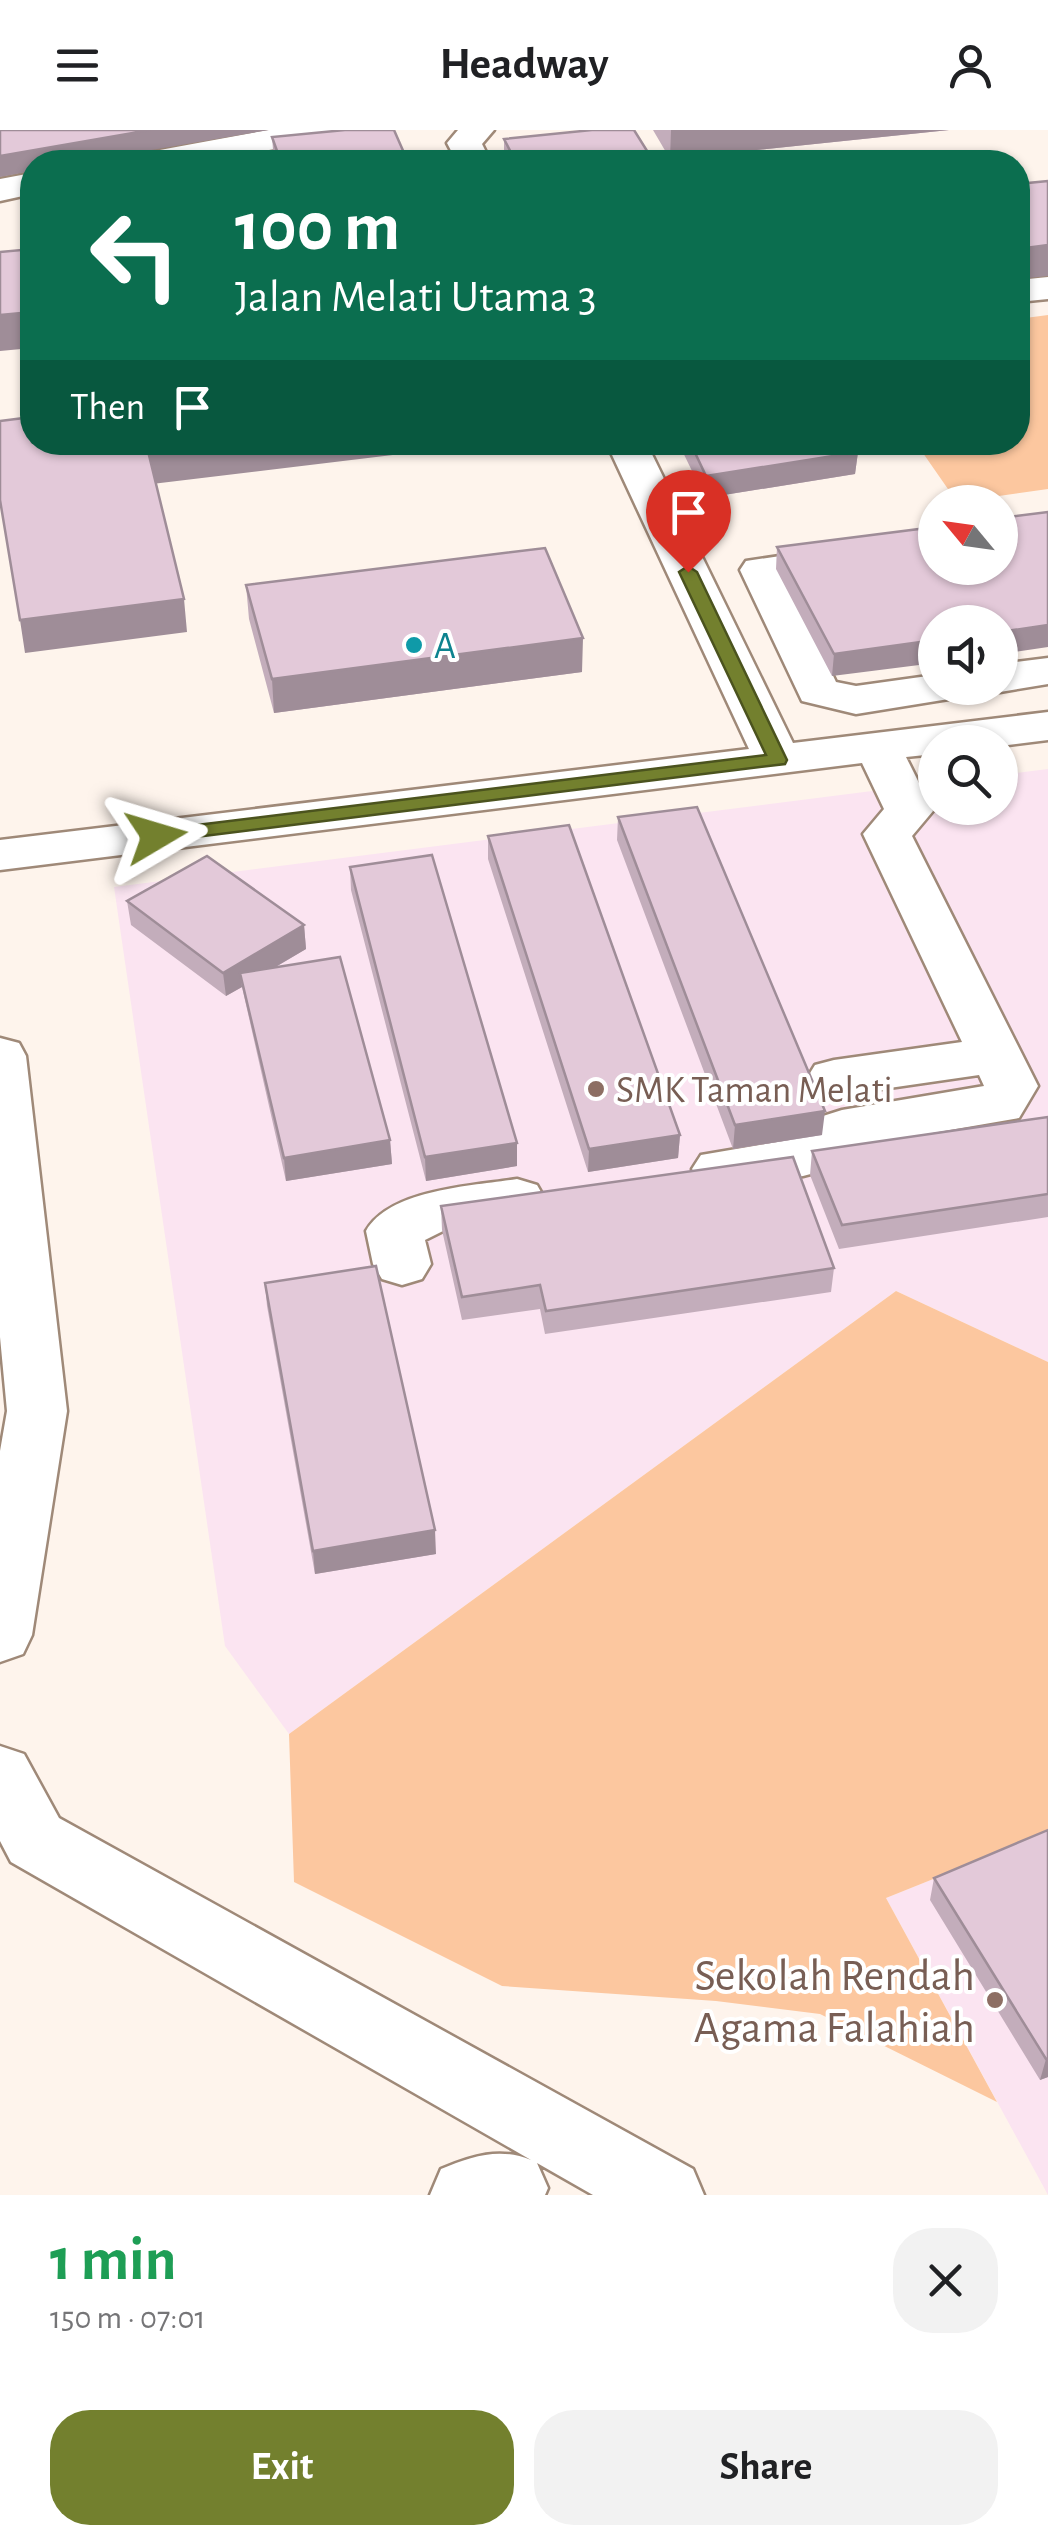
<!DOCTYPE html>
<meta charset="utf-8">
<style>
:root{--surface:#fff;--page:#f2f2f2;--text:#202124;--muted:#757577;--accent:#73802e}
body{margin:0;font-family:"Alegreya Sans",sans-serif;background:var(--page);color:var(--text);height:100vh;display:flex;flex-direction:column;font-size:38px;white-space:nowrap}
*{box-sizing:border-box;margin:0}
p{font-size:32px;color:var(--muted)}
.icon{flex:none;width:55px;height:55px;fill:none;stroke:currentColor;stroke-width:2;stroke-linecap:round;stroke-linejoin:round}
.map{position:relative;height:2065px;overflow:hidden}
.details{display:flex;flex-direction:column;background:var(--surface);flex:1}
.details>*{flex:none}
.top-card{position:absolute;left:20px;top:20px;width:1010px;height:305px;border-radius:40px;box-shadow:0 2px 8px #0004;background:#0b6e4f;color:#fff;overflow:hidden}
.needle{width:65px;rotate:299deg}
.fabs{position:absolute;left:918px;top:355px;display:grid;gap:20px}
.fabs a{display:grid;place-items:center;width:100px;height:100px;border-radius:50%;background:var(--surface);box-shadow:0 2px 8px #0004;font-size:50px}
.pin{position:absolute;display:grid;place-items:center;width:85px;height:85px;color:#fff;margin:-102px -42px;border-radius:50% 50% 50% 0;rotate:-45deg;box-shadow:0 0 10px #0007}
.pin .icon{rotate:45deg}
.me{position:absolute;width:110px;margin:-55px;rotate:83deg;stroke-linejoin:round;filter:drop-shadow(0 0 8px #0008)}
.turn{display:flex;align-items:center;gap:35px;height:210px;padding:0 50px;font-size:45px}
.turn .icon{width:130px;height:130px;stroke-width:2.5}
.turn b{display:block;font-size:70px;line-height:85px}
.then{display:flex;align-items:center;height:95px;padding:0 50px;background:#0003;gap:20px;font-size:38px}
.round{display:grid;place-items:center;flex:none;width:105px;height:105px;border-radius:40px;background:var(--page)}
.headline{display:flex;align-items:center;justify-content:space-between;height:170px;padding:0 50px}
h1{font-size:60px;font-weight:700;line-height:75px;color:#1e9e55}
.button{display:flex;gap:20px;margin-top:auto;padding:20px 50px}
.button a{flex:1;height:115px;border-radius:40px;background:var(--accent);color:#fff;font-size:40px;font-weight:700;line-height:115px;text-align:center}
.button a+a{background:var(--page);color:var(--text)}
header{display:flex;justify-content:space-between;align-items:center;height:130px;padding:0 50px;background:var(--surface);font-size:45px;font-weight:700}
.map>svg:first-child{display:block}
</style>
<header><svg class="icon" aria-label="menu" viewBox="0 0 24 24"><path d="M4 6h16M4 12h16M4 18h16"/></svg>Headway<svg class="icon" aria-label="person" viewBox="0 0 24 24"><circle cx="12" cy="8" r="4"/><path d="M4 21q1-7 8-7t8 7"/></svg></header>
<div class="map">
<svg width="1048" height="2065" viewBox="0 0 1048 2065">
<rect width="100%" height="100%" fill="#fef4ec"/>
<path fill="#fbe4f1" d="M1048 639V1232L896 1161 289 1604 225 1516 114 757 935 653V678H1000V645Z
M1048 1703V2065L886 1768Z"/>
<path fill="#fcc79f" d="M1048 185V359L957 372 916 313 1018 312V189Z
M896 1161 1048 1232V1703L886 1768 997 1972 820 1884 716 1871 502 1856 294 1752 289 1604Z"/>
<g fill="none" stroke-linecap="round" stroke-linejoin="round">
<defs>
<path id="minor" d="M268 0H341L336 7 324 10 203 32H132L137 25 149 22Z
M458 0H494L482 14 491 32H457L447 13Z
M32 43V64L0 71V49Z
M1048 147V169L1018 172V150Z
M606 312H646L793 613 1048 582V610L1000 616V612H935V624L906 627 933 681 912 706 1038 956 1019 988 857 1016 822 1041 803 1046 720 1059 701 1053 692 1039 701 1025 789 1010 823 986 842 980 984 956 979 945 834 966 815 961 807 948 815 935 834 930 962 912 863 704 884 679 862 633 0 740V710L749 619Z
M935 403V429L787 449 836 552 856 556 935 545V558H961L955 568 856 584 802 571 740 440 746 431Z
M1048 528V554L1000 562 984 558H1000V534Z
M0 908 19 913 26 926 67 1281 32 1505 23 1524 0 1532V1321L7 1281 0 1207Z
M517 1049 537 1055 545 1069 537 1083 447 1099 425 1110 431 1134 422 1149 402 1155 382 1149 373 1134 366 1101C390 1059 473 1056 517 1049Z
M0 1616 24 1624 59 1688 693 2039 704 2065H593L537 2033 548 2058 545 2065H430L441 2039C472 2026 500 2017 531 2030L11 1732 0 1711Z"/>
</defs>
<use href="#minor" stroke="#9f8978" stroke-width="5"/>
<use href="#minor" fill="#fff" fill-rule="evenodd"/>
</g>
<path fill="#c3adbb" d="M653 0H949L670 29Z
M272 7 408 32H274Z
M504 9 654 32H504Z
M678 312H852L858 322 855 344 705 368Z
M935 397 832 546 776 439 777 417Z
M246 455 582 542 274 583 249 489Z
M618 687 822 1005 733 1019 617 710Z
M488 706 680 1005 678 1028 588 1042 488 729Z
M350 737 517 1013V1036L426 1051 351 760Z
M127 771 304 795 306 819 274 838 390 1010 392 1034 286 1051 242 857 226 866 131 795Z
M1048 987V1087L839 1119 810 1045 812 1021Z
M441 1076 834 1138 831 1162 545 1204 540 1179 462 1190 442 1100Z
M265 1153 436 1424 315 1444 267 1176Z
M1048 1700V1947L1040 1950 930 1770 934 1748Z"/>
<path fill="#9f8d98" d="M150 0H269L81 32H32V41L0 47V26Z
M671 0H949L670 29Z
M1048 115V146L1018 149V119Z
M32 182V218L0 221V185Z
M222 312H492V313L152 354 148 321Z
M858 322 855 344 705 368 706 346Z
M184 469 187 502 25 523 20 490Z
M1048 495V517L1000 524V502Z
M583 508 582 542 274 583 272 549Z
M935 510V533L832 546 834 524Z
M304 795 306 819 243 856 240 843 242 857 226 866 223 843Z
M825 981 822 1005 733 1019 735 995Z
M680 1005 678 1028 588 1042 589 1019Z
M390 1010 392 1034 286 1051 284 1028Z
M517 1013V1036L426 1051 425 1027Z
M435 1400 436 1424 315 1444 313 1421Z
M1046 1929H1048V1947L1040 1950Z"/>
<path fill="#e3c9d9" stroke="#9f8d98" stroke-width="2.5" d="M0 0H150L0 26Z
M345 0H394L408 32H281L272 7Z
M592 0H634L654 32H516L504 9Z
M1048 51V115L1018 119V54Z
M32 119V182L0 185V122Z
M32 287V312H222L148 321 184 469 20 490 0 370V291Z
M690 312H852L858 322 706 346Z
M1048 382V495L1000 502V492H935V510L834 524 777 417 935 397V438H1000V388Z
M545 418 583 508 272 549 246 455Z
M697 677 825 981 735 995 618 687Z
M569 695 680 1005 589 1019 488 706Z
M432 725 517 1013 425 1027 350 737Z
M207 726 304 795 223 843 127 771Z
M340 827 390 1010 284 1028 240 843Z
M1048 987V1064L842 1095 812 1021Z
M793 1027 834 1138 546 1181 540 1155 462 1167 441 1076Z
M376 1136 435 1400 313 1421 265 1153Z
M1048 1700V1929H1046L934 1748Z"/>
<path fill="#73802e" stroke="#4b531e" stroke-width="2.5" d="M688 436 697 442 787 630 785 634 156 712 146 706 156 700 766 625 679 442Z"/>
<circle fill="#0f9aa8" stroke="#fff" stroke-width="4" cx="414" cy="515" r="10"/>
<g fill="#8d6e63" stroke="#fff" stroke-width="4">
<circle cx="596" cy="959" r="10"/>
<circle cx="995" cy="1870" r="10"/>
</g>
<g text-anchor="middle" stroke-width="8" stroke-linejoin="round" paint-order="stroke">
<g font-size="38" fill="#0d838f" stroke="#fff" text-anchor="start">
<text x="434" y="528">A</text>
</g>
<g font-size="38" fill="#785e54" stroke="#fff" text-anchor="start">
<text x="616" y="972">SMK Taman Melati</text>
</g>
<g font-size="45" fill="#785e54" stroke="#fff" text-anchor="end">
<text x="975" y="1860">Sekolah Rendah<tspan x="975" dy="52">Agama Falahiah</tspan></text>
</g>
</g>
</svg>
<div class="fabs">
<a><svg class="needle" viewBox="-14 -14 28 28"><path d="M0-13l5 13h-10z" fill="#e53935"/><path d="M0 13l5-13h-10z" fill="#757577"/></svg></a>
<a><svg class="icon" aria-label="sound" viewBox="0 0 24 24"><path d="M4 9h4l5-4v14l-5-4H4zM17 9q2 3 0 6"/></svg></a>
<a><svg class="icon" aria-label="search" viewBox="0 0 24 24"><circle cx="10" cy="10" r="6"/><path d="M15 15l6 6"/></svg></a>
</div>
<div class="pin" style="left:688px;top:442px;background:#d93025"><svg class="icon" aria-label="arrive" viewBox="0 0 24 24"><path d="M6 21V4h12l-3 4 3 4H6"/></svg></div>
<svg class="me" style="left:156px;top:706px" viewBox="-20 -20 40 40"><path d="M0-17L14 15 0 8-14 15z" fill="#73802e" stroke="#fff" stroke-width="4"/></svg>
<div class="top-card">
<div class="turn"><svg class="icon" aria-label="left" viewBox="0 0 24 24"><path d="M17 20v-9H6M10 6l-5 5 5 5"/></svg><div><b>100 m</b>Jalan Melati Utama 3</div></div>
<div class="then">Then<svg class="icon" aria-label="arrive" viewBox="0 0 24 24"><path d="M6 21V4h12l-3 4 3 4H6"/></svg></div>
</div>
</div>
<section class="details">
<div class="headline"><div><h1>1 min</h1><p>150 m · 07:01</p></div><a class="round"><svg class="icon" aria-label="close" viewBox="0 0 24 24"><path d="M6 6l12 12M18 6L6 18"/></svg></a></div>
<div class="button"><a>Exit</a><a>Share</a></div>
</section>
